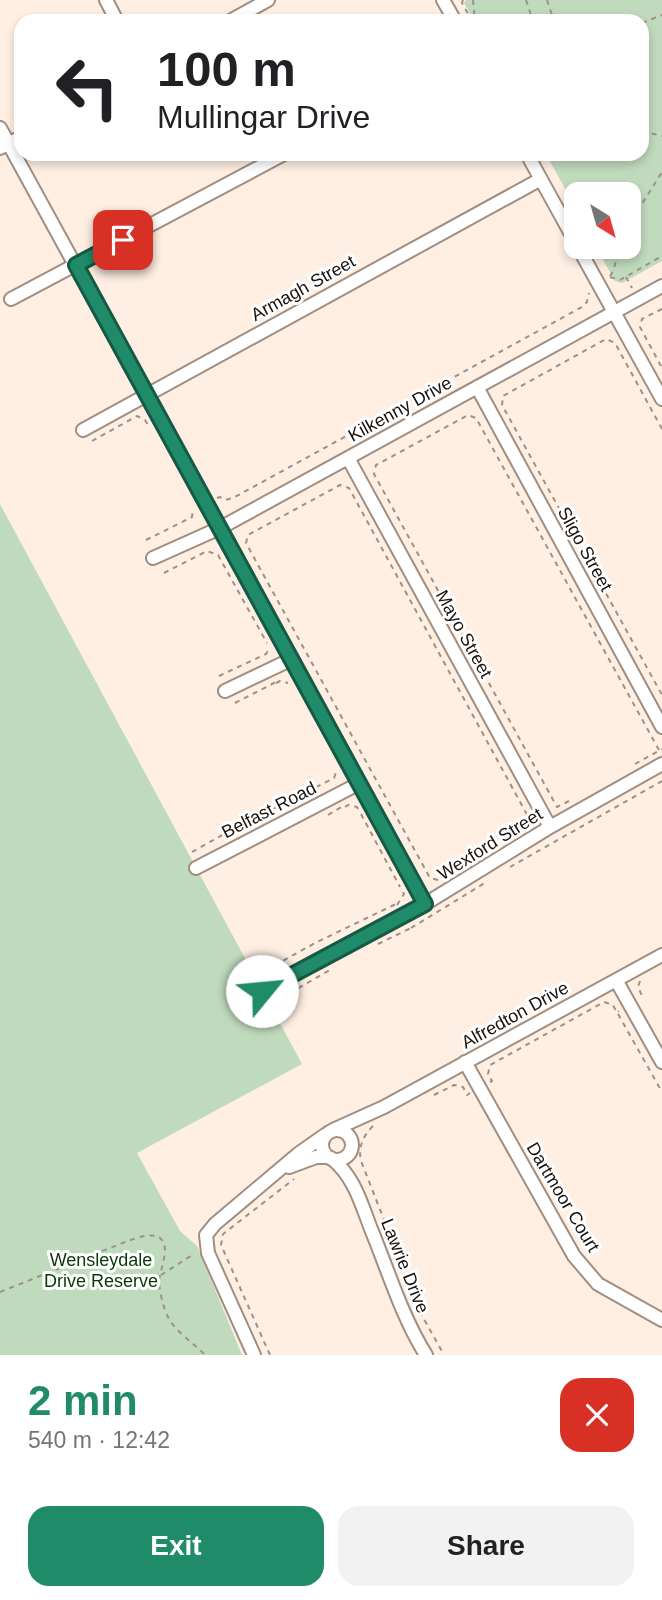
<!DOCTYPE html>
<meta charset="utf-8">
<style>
:root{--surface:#fff;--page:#f2f2f2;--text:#202124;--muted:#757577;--accent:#1f8b69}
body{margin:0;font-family:Helvetica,sans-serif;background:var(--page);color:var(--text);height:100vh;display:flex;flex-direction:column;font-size:26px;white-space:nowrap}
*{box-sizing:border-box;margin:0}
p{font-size:23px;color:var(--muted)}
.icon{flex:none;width:38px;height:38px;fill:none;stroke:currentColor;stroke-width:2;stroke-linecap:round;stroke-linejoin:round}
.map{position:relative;height:1355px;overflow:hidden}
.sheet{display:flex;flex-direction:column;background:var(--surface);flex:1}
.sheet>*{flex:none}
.guide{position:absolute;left:14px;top:14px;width:635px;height:147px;border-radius:21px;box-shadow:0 4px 10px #0003;background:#fff;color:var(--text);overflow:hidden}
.needle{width:46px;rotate:143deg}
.fabs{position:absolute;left:564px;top:182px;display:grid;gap:14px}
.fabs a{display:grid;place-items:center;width:77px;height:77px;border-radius:14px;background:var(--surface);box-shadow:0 4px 10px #0003;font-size:35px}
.pin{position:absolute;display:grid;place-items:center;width:60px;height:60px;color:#fff;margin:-30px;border-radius:14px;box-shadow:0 4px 10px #0006}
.me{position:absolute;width:77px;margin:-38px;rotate:62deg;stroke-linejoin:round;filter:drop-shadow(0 0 5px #0008)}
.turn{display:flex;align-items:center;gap:24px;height:147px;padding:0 28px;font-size:32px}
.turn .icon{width:91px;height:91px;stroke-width:2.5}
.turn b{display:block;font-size:49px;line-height:60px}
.round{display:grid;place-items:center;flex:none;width:74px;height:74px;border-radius:21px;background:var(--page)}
.overview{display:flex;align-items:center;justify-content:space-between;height:119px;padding:0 28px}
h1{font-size:42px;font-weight:800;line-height:52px;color:var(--accent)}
.primary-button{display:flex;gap:14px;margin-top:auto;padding:14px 28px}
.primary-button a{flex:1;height:80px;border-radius:21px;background:var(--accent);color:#fff;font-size:28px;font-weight:800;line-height:80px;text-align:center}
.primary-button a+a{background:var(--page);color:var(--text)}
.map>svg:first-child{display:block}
</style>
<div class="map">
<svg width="662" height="1355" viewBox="0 0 662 1355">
<rect width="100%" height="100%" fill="#feefe2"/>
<path fill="#c0dabd" d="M466 0H662V261L622 283 615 281 596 247H628V194H576V209L546 154H642V21H474L464 3Z
M0 504 302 1064 137 1153 180 1231 197 1246 242 1355H0Z"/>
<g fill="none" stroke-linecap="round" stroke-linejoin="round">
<defs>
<path id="minor" d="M106 0 117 21
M443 0 455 21
M230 21 268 0
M0 128 425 904
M0 148 21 137
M527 154 576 243
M578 247 662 399
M11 299 284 154
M477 387 662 727
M83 430 541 179
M348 458 550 827
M153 558 220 528 662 286
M225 691 290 660
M196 868 358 784
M616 980 662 1062
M262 991 425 904 550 827 662 764
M465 1062 574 1256 598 1284 662 1320
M333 1130 384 1107 662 955
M322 1145a15 15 0 1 1 30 0a15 15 0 1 1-30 0Z
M331 1158C354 1176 361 1203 371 1229 388 1270 402 1317 426 1355
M289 1167 316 1157H329
M254 1355 208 1253 206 1235 215 1224 298 1154 325 1135"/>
</defs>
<use href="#minor" stroke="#a08e80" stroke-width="16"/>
<path stroke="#9d9188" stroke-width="2" stroke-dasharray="5 5" stroke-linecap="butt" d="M463 0 462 3 472 21
M473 0 475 21
M526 0 533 21
M547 0 554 21
M642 23 662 15
M642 131 662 136
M628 240 640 207 662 172
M610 276C617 267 614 256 623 247
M610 277 620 280 662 256
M626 277 632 288
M662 309 642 319 640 327 662 368
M662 429 615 343 606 339 503 396 502 405 662 695
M92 441 137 416 145 420 148 425
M217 498 220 497 225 500 233 498 582 307 587 302 589 293
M146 540 192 517 193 510
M164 573 207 551 218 555 267 643
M219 676 266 654 270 647
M276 683 280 681 288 683
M235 703 276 682
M635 764 662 749
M569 801 557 807 374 474 376 465 380 463 468 415 476 418 659 750
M345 807 348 805 357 807 360 813
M361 814 400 887
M328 815 343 806
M192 852 233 829 334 778 337 770
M510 867 662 781
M443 877 533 821
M438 880 430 878 246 543 248 535 340 485 349 488 531 822
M397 905 404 894 401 888
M411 928 488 881
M378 944 411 928
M257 975 315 943 396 904
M640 981 638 987 643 998
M281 998 330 970
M618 1014 662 1092
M490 1082 492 1081 488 1074 490 1065 604 1002 613 1005 617 1013 619 1011
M434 1095 454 1085 463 1087 467 1095 470 1093
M373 1126C363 1136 358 1147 361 1161L420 1312 444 1355
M161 1275 194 1254
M0 1292 125 1242C134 1239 154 1230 162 1240 170 1250 159 1271 159 1283 160 1293 163 1306 167 1315 174 1331 193 1342 205 1355
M270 1355 221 1245 223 1234 294 1179"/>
<use href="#minor" stroke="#fff" stroke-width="12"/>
</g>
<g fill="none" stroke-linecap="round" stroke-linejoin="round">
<defs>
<path id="route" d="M123 240 76 265 425 904 262 991"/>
</defs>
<use href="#route" stroke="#145a44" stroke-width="18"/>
<use href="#route" stroke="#1f8b69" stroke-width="12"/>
</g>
<g text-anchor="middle" stroke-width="6" stroke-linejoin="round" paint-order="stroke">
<g font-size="18" fill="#18110c" stroke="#fff">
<text transform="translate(303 288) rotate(-29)" y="6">Armagh Street</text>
<text transform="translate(400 409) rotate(-29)" y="6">Kilkenny Drive</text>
<text transform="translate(585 549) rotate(61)" y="6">Sligo Street</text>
<text transform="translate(464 634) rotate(61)" y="6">Mayo Street</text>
<text transform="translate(269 810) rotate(-27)" y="6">Belfast Road</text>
<text transform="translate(490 844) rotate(-32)" y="6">Wexford Street</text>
<text transform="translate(515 1015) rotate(-29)" y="6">Alfredton Drive</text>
<text transform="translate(563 1197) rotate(59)" y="6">Dartmoor Court</text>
<text transform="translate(405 1266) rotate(68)" y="6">Lawrie Drive</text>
</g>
<g font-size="18" fill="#073806" stroke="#fff">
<text x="101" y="1266">Wensleydale<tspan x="101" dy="21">Drive Reserve</tspan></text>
</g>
</g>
</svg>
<div class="fabs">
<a><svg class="needle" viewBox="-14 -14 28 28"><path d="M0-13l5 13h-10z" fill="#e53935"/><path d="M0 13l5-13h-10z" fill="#757577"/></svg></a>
</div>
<div class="pin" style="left:123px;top:240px;background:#d93025"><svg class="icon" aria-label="arrive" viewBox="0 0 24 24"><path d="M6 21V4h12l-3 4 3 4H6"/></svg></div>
<svg class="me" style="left:262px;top:991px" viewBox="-20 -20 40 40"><circle r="19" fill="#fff"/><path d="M0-13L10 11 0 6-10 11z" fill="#1f8b69"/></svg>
<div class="guide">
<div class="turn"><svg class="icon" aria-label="left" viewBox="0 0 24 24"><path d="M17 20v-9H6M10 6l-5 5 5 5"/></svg><div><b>100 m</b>Mullingar Drive</div></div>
</div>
</div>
<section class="sheet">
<div class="overview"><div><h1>2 min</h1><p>540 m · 12:42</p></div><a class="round" style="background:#d93025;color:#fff"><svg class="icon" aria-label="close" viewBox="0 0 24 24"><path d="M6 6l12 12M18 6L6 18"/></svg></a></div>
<div class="primary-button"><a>Exit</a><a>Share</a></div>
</section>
